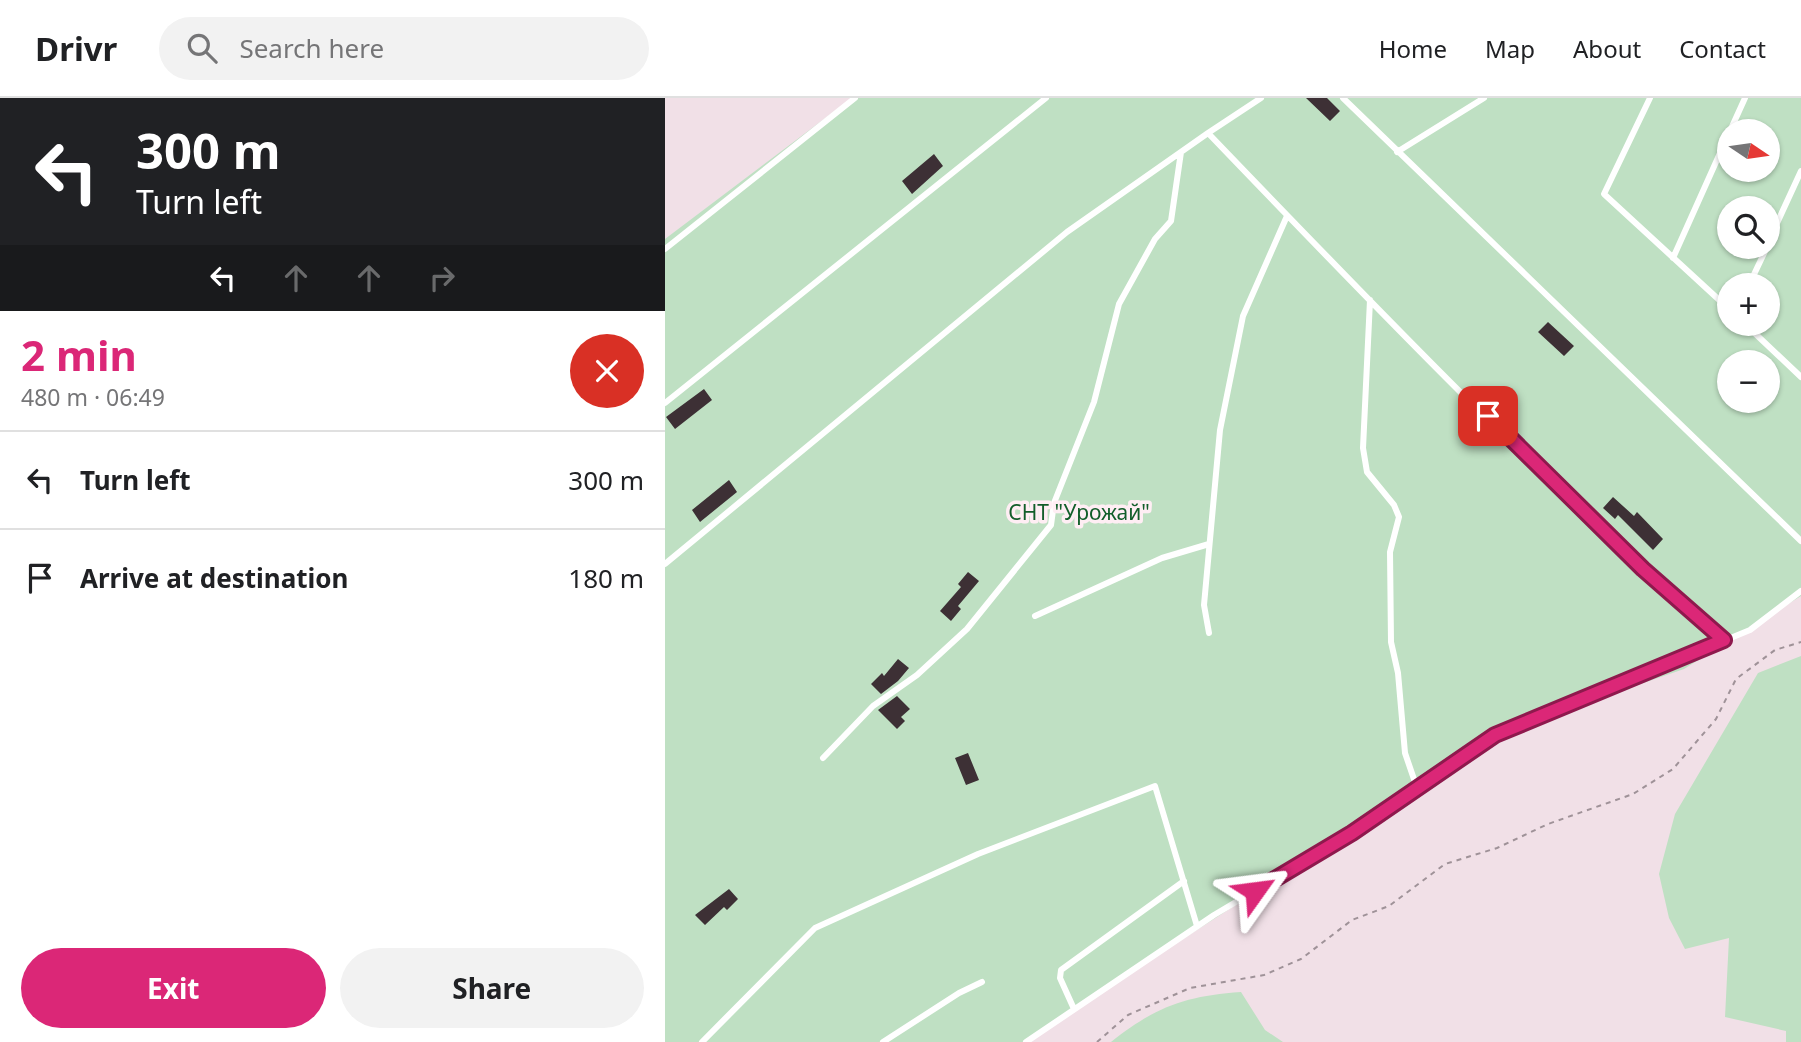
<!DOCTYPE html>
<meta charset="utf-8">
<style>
:root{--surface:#fff;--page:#f2f2f2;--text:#202124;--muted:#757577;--line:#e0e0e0;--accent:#db2777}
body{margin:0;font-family:"Noto Sans",sans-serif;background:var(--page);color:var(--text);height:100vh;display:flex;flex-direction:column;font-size:26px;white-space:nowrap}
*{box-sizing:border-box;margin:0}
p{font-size:23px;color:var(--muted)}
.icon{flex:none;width:38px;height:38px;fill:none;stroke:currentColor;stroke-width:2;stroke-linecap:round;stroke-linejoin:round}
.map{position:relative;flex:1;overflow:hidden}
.drawer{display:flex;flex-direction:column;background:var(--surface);width:665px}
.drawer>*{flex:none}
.hud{background:#202124;color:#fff;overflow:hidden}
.needle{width:46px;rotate:103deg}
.fabs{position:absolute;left:1052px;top:21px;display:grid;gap:14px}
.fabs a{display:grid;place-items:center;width:63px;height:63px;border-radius:50%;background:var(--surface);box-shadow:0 2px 5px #0004;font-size:35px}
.pin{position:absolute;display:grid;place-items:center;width:60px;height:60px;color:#fff;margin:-30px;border-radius:14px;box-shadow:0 4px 10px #0006}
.me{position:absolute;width:77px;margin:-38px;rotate:59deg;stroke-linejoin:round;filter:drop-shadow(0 0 5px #0008)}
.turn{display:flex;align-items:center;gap:24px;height:147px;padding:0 21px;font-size:32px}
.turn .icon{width:91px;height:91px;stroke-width:2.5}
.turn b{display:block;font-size:49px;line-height:60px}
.lanes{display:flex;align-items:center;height:66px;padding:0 21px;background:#0003;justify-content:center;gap:35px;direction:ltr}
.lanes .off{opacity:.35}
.round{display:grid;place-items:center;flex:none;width:74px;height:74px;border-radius:37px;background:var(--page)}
.summary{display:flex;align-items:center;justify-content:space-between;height:119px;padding:0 21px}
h1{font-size:42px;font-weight:700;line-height:52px;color:var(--accent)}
.cta{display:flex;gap:14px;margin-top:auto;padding:14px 21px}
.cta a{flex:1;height:80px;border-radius:42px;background:var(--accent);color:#fff;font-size:28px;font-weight:700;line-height:80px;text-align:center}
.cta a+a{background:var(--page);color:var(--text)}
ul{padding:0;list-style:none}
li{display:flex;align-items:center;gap:21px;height:98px;padding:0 21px;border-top:2px solid var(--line)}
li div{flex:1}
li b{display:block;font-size:26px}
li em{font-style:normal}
header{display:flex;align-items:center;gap:42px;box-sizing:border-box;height:98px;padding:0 35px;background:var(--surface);border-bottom:2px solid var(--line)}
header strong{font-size:33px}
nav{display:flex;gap:38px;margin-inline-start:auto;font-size:24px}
.search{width:490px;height:63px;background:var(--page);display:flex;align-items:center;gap:18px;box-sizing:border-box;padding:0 24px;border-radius:38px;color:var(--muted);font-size:26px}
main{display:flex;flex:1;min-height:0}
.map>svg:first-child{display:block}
</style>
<header>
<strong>Drivr</strong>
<div class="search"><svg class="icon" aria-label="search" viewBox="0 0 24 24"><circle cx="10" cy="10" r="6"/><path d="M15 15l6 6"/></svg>Search here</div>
<nav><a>Home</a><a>Map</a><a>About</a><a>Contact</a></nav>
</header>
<main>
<section class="drawer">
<div class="hud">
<div class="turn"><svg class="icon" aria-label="left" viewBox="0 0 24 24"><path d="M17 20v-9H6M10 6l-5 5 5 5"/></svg><div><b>300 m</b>Turn left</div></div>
<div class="lanes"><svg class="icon" aria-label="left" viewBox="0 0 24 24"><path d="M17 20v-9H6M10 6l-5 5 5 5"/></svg><svg class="icon off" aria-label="ahead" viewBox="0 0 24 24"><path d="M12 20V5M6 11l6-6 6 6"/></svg><svg class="icon off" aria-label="ahead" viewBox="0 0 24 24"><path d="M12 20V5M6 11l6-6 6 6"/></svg><svg class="icon off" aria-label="right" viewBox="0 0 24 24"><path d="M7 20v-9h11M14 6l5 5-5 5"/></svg></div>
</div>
<div class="summary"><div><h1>2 min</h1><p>480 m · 06:49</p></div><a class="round" style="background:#d93025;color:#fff"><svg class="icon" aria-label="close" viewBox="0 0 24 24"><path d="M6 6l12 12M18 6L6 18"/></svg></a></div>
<ul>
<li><svg class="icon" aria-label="left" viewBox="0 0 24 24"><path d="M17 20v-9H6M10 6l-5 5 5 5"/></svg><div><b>Turn left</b></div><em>300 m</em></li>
<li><svg class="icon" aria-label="arrive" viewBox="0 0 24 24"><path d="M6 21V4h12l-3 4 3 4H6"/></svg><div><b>Arrive at destination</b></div><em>180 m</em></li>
</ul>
<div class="cta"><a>Exit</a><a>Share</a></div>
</section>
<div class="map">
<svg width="1136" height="944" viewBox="0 0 1136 944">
<rect width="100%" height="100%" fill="#f1e0e7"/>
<path fill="#bfe0c3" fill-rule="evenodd" d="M187 0H1136V498L1019 571 847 630 393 921 364 944H0V141ZM1064 33H1102V72H1064ZM1064 110H1102V149H1064ZM1064 187H1102V226H1064ZM1064 264H1102V303H1064Z
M1136 558V944H1121V933L1060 919 1064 840 1020 851 1004 820 994 776 1010 716 1093 575Z
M576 894 600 932 618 944H446C490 909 520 898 576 894Z"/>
<path fill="#3d3035" d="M641 0H662L675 13 665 23Z
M269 56 278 68 247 96 237 83Z
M883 224 909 248 899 258 873 234Z
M39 291 47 302 10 331 1 319Z
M64 382 72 394 35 424 27 412Z
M948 399 969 418 972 414 998 441 988 452 953 417 950 421 938 410Z
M303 474 314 483 293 508 296 511 286 523 275 513 296 489 293 486Z
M233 561 244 570 233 583 216 596 206 586 217 575 219 578Z
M232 598 245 611 236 619 240 623 232 631 213 612Z
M303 655 314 682 301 687 290 660Z
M64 791 73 801 62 812 59 809 40 827 30 817Z"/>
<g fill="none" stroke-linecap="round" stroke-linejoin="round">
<path stroke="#9f9298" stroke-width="2" stroke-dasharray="5 5" stroke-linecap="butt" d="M432 944 463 917 525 890 599 877 636 861 687 822 724 808 780 766 832 750 883 726 968 696 1008 671 1051 621 1071 581 1110 552 1136 544"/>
<path stroke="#fff" stroke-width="6" d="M596 0 543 35C709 208 878 384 1059 542
M678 0 1136 443
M985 0 939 96 1064 211
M1065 33 1080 0
M732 54 819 0
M1102 147 1136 73
M0 151 190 0
M1008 160 1064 35
M1084 187 1102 149
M705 202 698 350 702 374 729 407 734 419 725 454 726 544 733 575 740 655 752 690
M1080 226 1136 279
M0 305 381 0
M0 466 402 134 543 35
M370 518 497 460 544 446
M544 535 539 507 555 332 578 218 622 118
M158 660 208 608 252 577 302 531 386 427 389 405 429 304 454 206 490 141 506 123 516 54
M409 911 395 880 396 872 519 783
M37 944 150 830 313 756 490 688 532 828
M218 944 294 895 317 884
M361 944 549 817 687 735 830 637 1085 532 1136 493"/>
</g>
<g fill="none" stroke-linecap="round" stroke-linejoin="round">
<defs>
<path id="route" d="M590 793 687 735 830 637 1059 542 978 471 823 318"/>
</defs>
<use href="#route" stroke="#8e194d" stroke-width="18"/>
<use href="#route" stroke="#db2777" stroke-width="12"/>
</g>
<g text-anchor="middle" stroke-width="7" stroke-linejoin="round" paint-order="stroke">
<g font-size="21" fill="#125e2a" stroke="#ffeef4">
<text x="414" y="422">СНТ "Урожай"</text>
</g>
</g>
</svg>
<div class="fabs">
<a><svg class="needle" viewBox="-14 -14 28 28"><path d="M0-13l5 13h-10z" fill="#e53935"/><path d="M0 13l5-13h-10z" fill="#757577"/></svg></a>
<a><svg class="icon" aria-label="search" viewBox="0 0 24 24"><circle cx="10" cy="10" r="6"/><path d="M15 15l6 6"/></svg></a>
<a>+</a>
<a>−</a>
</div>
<div class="pin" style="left:823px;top:318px;background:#d93025"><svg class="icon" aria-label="arrive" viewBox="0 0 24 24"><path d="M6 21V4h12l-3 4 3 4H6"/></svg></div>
<svg class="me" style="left:590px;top:793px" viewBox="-20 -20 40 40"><path d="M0-17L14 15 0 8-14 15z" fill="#db2777" stroke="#fff" stroke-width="4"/></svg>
</div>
</main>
